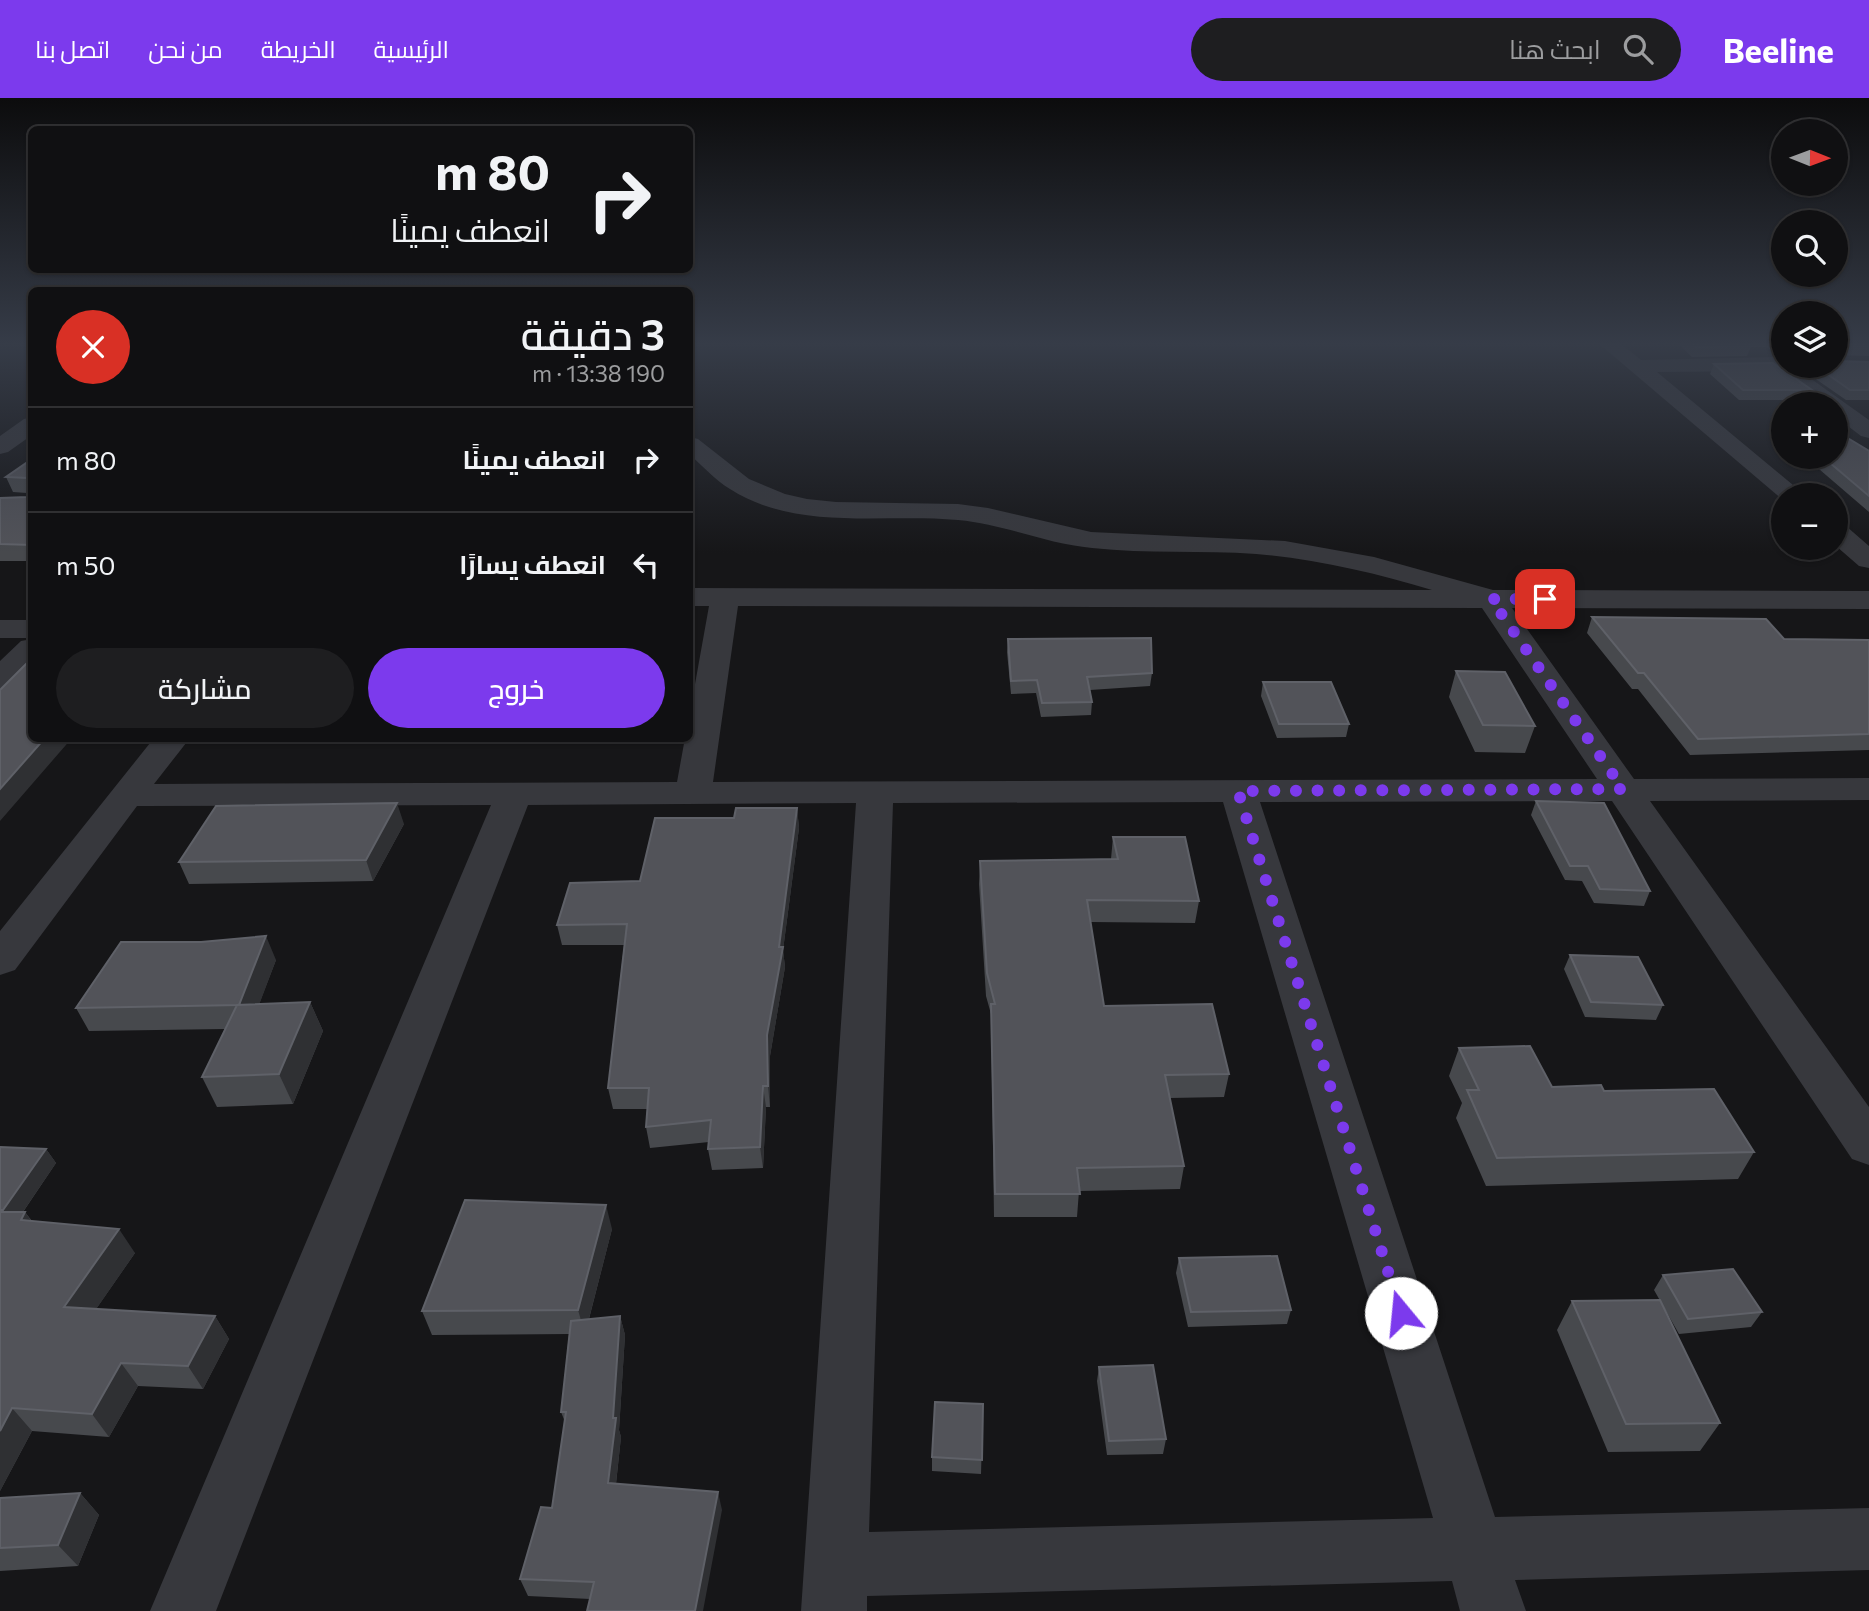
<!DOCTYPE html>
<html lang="ar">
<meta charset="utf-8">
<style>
:root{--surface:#101012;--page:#1e1e20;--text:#f1f3f6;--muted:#9c9d9f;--line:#303032;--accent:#7c3aed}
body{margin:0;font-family:Commissioner,Cairo,sans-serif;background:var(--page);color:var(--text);direction:rtl;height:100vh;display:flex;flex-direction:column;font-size:26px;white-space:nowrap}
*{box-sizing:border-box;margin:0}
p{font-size:23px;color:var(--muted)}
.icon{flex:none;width:38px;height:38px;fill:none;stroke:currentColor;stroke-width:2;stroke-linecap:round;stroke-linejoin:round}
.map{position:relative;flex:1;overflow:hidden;direction:ltr}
.drawer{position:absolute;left:28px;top:189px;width:665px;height:455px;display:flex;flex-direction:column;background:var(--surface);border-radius:10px;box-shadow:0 2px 5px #0004,0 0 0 2px var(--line);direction:rtl}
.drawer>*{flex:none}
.guide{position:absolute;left:28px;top:28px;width:665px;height:147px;border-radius:10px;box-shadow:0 2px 5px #0004,0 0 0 2px var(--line);direction:rtl;background:#101012;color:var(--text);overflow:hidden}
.needle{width:46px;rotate:91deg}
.tools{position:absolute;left:1771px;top:21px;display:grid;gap:14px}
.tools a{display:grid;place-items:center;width:77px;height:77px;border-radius:50%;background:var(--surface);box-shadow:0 2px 5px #0004,0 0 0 2px var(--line);font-size:35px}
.pin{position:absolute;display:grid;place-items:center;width:60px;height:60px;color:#fff;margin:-30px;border-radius:14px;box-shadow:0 4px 10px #0006}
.me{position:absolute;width:77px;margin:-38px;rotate:343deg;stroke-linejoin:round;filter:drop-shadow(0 0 5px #0008)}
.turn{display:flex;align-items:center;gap:24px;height:147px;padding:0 28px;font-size:32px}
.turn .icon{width:91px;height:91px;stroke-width:2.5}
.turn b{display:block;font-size:49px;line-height:60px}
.round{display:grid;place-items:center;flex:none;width:74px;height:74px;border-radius:37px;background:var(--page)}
.overview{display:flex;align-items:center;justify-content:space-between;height:119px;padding:0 28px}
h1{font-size:42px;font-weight:600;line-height:52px}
.cta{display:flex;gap:14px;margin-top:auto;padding:14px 28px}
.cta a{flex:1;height:80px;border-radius:42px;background:var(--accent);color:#fff;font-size:28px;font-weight:600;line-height:80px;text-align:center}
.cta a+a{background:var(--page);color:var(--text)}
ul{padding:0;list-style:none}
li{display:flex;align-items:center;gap:21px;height:105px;padding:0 28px;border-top:2px solid var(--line)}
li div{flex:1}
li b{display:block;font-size:26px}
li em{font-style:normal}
header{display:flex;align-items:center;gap:42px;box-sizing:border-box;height:98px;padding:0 35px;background:var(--accent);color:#fff}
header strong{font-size:33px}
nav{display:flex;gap:38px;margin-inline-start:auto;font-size:24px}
.search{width:490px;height:63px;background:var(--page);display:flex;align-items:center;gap:18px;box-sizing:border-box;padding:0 24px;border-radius:38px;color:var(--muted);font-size:26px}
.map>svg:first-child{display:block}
</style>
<header>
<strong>Beeline</strong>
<div class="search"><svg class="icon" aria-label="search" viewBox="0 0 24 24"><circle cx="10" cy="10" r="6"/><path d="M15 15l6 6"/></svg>ابحث هنا</div>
<nav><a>الرئيسية</a><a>الخريطة</a><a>من نحن</a><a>اتصل بنا</a></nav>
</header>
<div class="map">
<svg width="1869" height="1513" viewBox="0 0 1869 1513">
<rect width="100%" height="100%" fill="#161618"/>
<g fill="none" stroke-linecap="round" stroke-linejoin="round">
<path fill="#37383d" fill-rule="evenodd" d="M1597 244H1619L1641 262 1777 259 1783 261V268H1793L1869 322V340L1861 338 1836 319V306H1817L1771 273 1657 274 1805 397H1783V402Z
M32 319V337L8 354 0 356V338L24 321Z
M690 339 698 341 749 381 785 396 807 401 836 404 958 406 988 410 1091 434 1285 443 1374 459 1493 492 1869 493V511L1512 510 1634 681 1869 680V702L1650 703 1869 1009V1067L1852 1061 1612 703 1260 704 1495 1419 1869 1410V1472L1515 1482 1526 1513H1460L1452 1483 867 1498V1513H801L856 705 528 707 216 1513H150L491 707 137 708 15 872 0 877V833L154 640H190L154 686 677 684 685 640H690V614L709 508H690V490L1432 492C1375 475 1316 461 1256 456 1202 452 1147 456 1092 450 1046 446 1004 426 958 422 883 415 797 434 730 391 715 382 703 368 690 357ZM738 508 1482 510 1597 681 713 684ZM1223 704 1433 1420 869 1434 893 705Z
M1836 426 1846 428 1869 448V470L1859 468 1836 448Z
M0 522H32V540H0Z
M32 541V568L11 588 0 591V563L21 543Z"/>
</g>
<path fill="#47494d" d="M1676 244H1783V258L1766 249H1751L1747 258 1692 259Z
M1836 244H1869V258L1837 257 1836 260Z
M1869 264V302H1846L1797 268H1836Z
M1714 266 1812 292 1807 302H1739L1710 276Z
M1869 353V414L1805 359H1836Z
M32 361V463H0V400L27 399V395L13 394 6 379Z
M1592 519 1784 541 1869 542V652L1690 657 1638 591H1632L1587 535Z
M1008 541 1152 575 1150 588 1090 592 1092 604 1091 617 1041 619 1036 595 1011 596 1007 554Z
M1456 573 1535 628 1525 655 1475 654 1449 599Z
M1263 584 1349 626 1346 639 1277 640 1261 598Z
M1536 703 1650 793 1644 808 1594 805 1582 783 1565 782 1531 717Z
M797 710 799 730 783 852 785 869 770 958V1009H766L763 1070 712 1072 708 1051 709 1044 650 1050 646 1029 647 1011H613L608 990 624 847H562L557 827 640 783 734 720Z
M404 726 373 783 189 786 179 764Z
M1113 739 1199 803 1195 825 1090 824 1104 908 1229 976 1224 999 1170 1000 1184 1068 1180 1091 1079 1093 1077 1119H994L991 916 986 898 979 786 980 763 1111 761Z
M1570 857 1663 907 1656 922 1585 919 1564 871Z
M276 862 259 906 310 904 323 933 293 1006 217 1009 202 979 225 931 89 933 76 910Z
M1459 950 1552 989 1604 993 1754 1054 1738 1081 1486 1088 1456 1020 1462 1005 1449 978Z
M0 1049 46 1051 56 1065 23 1114H25L32 1123 135 1155 96 1211 215 1218 229 1241 203 1291 138 1288 109 1339 32 1333 0 1393Z
M612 1131 589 1221 620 1218 625 1237 619 1332 621 1339 616 1386 722 1412 590 1501 528 1498 520 1481 552 1410 565 1324 561 1314 569 1236 432 1237 422 1213Z
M1179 1160 1291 1212 1287 1226 1188 1229 1176 1175Z
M1663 1177 1762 1214 1751 1229 1679 1236 1654 1192Z
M1572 1203 1720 1325 1700 1353 1608 1354 1557 1232Z
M1099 1269 1166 1341 1163 1356 1107 1357 1097 1283Z
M983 1306 981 1376 932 1373V1359Z
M80 1395 99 1417 78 1468 0 1473V1400Z"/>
<path fill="#2f3033" d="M45 640H72L0 723V691Z
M397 705 404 726 373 783 366 762Z
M797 710 799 730 783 852 785 869 770 958V1009L768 988 767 937Z
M266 838 276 862 250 931 239 907Z
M310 904 323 933 293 1006 279 976Z
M763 988 766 1009 763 1070 760 1049Z
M46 1051 56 1065 14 1127 3 1112Z
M606 1107 612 1131 585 1236 578 1212Z
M25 1114 42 1138 21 1122Z
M119 1131 135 1155 81 1233 64 1209Z
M215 1218 229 1241 203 1291 188 1268Z
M620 1218 625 1237 619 1332 621 1339 614 1403 608 1385Z
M121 1265 138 1288 109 1339 92 1316Z
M12 1310 32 1333 0 1393V1333Z
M718 1394 722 1412 703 1513H695Z
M80 1395 99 1417 78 1468 58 1447Z"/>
<path fill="#525359" stroke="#5f6168" stroke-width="2" d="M1690 244H1750L1749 245 1751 248 1696 249Z
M1836 244H1869V248L1840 247 1838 255 1836 256Z
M1836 263 1869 264V292H1850L1816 268H1836Z
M1773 265 1812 292H1743L1714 266Z
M1836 333 1869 353V398L1823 359H1836Z
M32 361V447L0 446V400L27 399V380L6 379Z
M1592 519 1766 521 1784 541 1869 542V636L1698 641 1644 575H1638Z
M1151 540 1152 575 1087 579 1092 604 1042 605 1037 582 1011 583 1008 541Z
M29 563H32V640H45L0 691V592Z
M1456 573 1505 574 1535 628 1483 627Z
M1263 584H1331L1349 626H1279Z
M1536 703 1604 705 1650 793 1600 791 1588 768H1570Z
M397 705 366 762 179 764 216 708Z
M736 710H797L779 849H783L767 937 768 988H763L760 1049 708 1051 711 1022 646 1029 649 990H608L627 826 557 827 570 785 640 783 655 720H734Z
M1113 739H1185L1199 803 1087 802 1104 908 1212 906 1229 976 1165 977 1184 1068 1077 1070 1080 1096H995L991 906H995L987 875 980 763 1118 761Z
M266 838 239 907 76 910 121 844H201Z
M1570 857 1638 859 1663 907 1591 904Z
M310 904 279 976 202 979 237 907Z
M1530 948 1552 989 1601 987 1604 993 1714 991 1754 1054 1497 1060 1467 992H1479L1459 950Z
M0 1049 46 1051 3 1112H0Z
M465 1102 606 1107 578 1212 422 1213Z
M0 1114H25L21 1122 119 1131 64 1209 215 1218 188 1268 121 1265 92 1316 12 1310 0 1333Z
M1277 1158 1291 1212 1191 1214 1179 1160Z
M1733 1171 1762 1214 1688 1221 1663 1177Z
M1660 1202 1720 1325 1626 1326 1572 1203Z
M620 1218 613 1320H616L608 1385 718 1394 695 1513H587L594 1484 520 1481 541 1409 552 1410 566 1314H561L571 1223Z
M1153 1267 1166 1341 1109 1343 1099 1269Z
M935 1304 983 1306 982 1362 932 1359Z
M80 1395 58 1447 0 1450V1400Z"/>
<linearGradient id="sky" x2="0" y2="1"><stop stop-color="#0c0c0d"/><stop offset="0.54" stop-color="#363c48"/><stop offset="1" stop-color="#363c48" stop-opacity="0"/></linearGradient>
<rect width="1869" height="455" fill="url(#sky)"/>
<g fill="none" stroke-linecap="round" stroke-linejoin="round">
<path stroke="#7c3aed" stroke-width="12" stroke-dasharray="0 21.6" d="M1401 1215 1238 693 1623 691 1491 501H1545"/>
</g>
</svg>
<div class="tools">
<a><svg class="needle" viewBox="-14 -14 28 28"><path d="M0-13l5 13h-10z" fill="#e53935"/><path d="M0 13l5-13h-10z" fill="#9c9d9f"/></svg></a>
<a><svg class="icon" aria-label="search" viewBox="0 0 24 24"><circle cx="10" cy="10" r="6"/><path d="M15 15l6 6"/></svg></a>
<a><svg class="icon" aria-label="layers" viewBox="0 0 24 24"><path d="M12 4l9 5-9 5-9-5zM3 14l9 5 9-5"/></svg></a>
<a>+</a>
<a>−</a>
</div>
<div class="pin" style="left:1545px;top:501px;background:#d93025"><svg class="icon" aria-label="arrive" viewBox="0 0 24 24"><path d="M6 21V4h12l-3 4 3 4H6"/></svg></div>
<svg class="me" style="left:1401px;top:1215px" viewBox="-20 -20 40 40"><circle r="19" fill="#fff"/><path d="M0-13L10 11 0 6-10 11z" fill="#7c3aed"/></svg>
<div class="guide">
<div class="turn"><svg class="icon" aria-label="right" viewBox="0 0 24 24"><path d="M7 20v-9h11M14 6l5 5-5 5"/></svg><div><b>80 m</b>انعطف يمينًا</div></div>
</div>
<section class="drawer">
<div class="overview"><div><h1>3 دقيقة</h1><p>190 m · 13:38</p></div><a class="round" style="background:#d93025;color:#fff"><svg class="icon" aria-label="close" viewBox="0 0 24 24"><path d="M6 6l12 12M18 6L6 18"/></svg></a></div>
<ul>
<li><svg class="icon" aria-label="right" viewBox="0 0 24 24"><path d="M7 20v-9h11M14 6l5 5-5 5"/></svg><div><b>انعطف يمينًا</b></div><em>80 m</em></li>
<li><svg class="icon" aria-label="left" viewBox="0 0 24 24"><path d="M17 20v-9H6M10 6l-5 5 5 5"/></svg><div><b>انعطف يسارًا</b></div><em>50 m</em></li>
</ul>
<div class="cta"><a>خروج</a><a>مشاركة</a></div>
</section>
</div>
